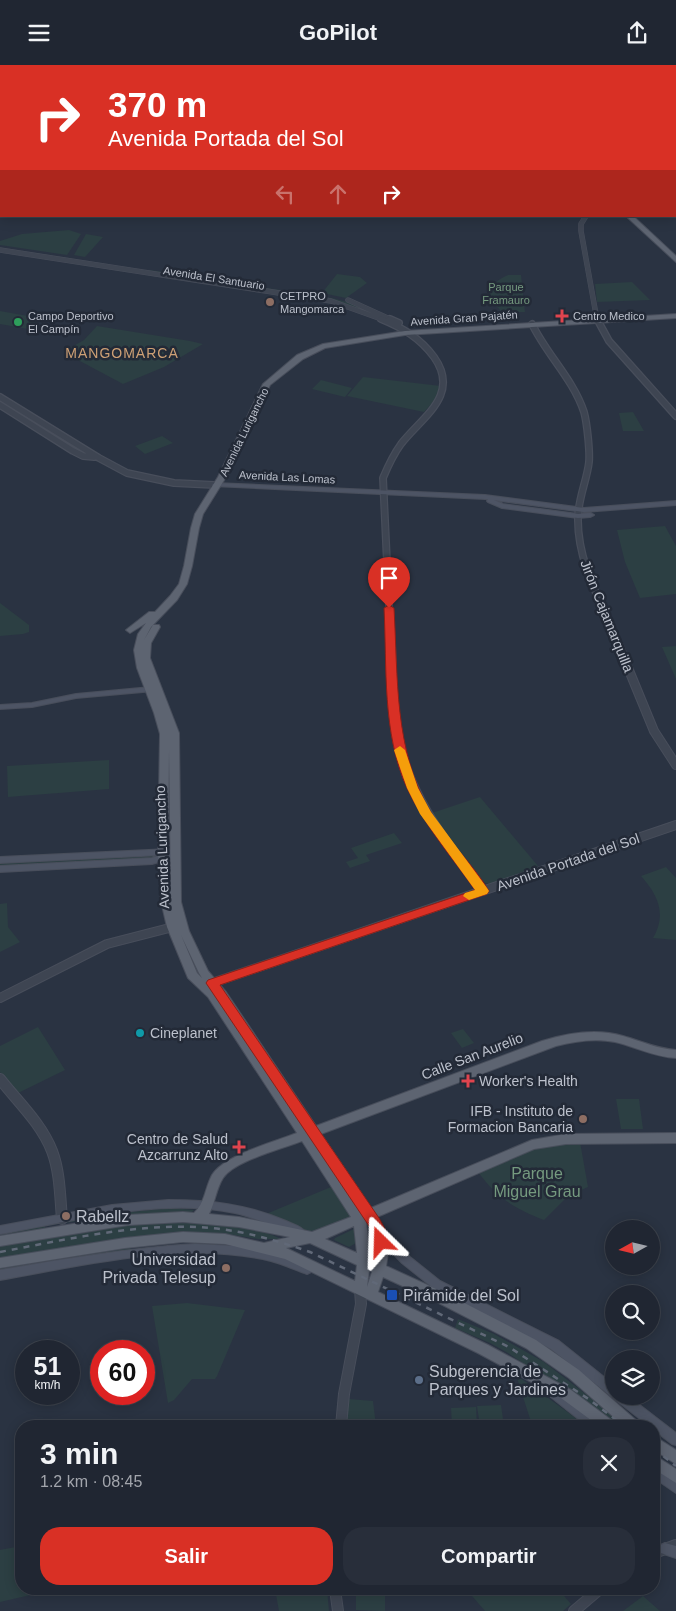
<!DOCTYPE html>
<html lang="es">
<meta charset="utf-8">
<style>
:root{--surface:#202632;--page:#282e3a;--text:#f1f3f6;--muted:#a2a5ac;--line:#3d434d;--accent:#d93025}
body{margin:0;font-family:Helvetica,sans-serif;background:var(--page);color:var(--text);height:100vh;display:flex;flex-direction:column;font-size:19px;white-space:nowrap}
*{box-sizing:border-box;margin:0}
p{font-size:16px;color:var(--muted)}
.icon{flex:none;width:28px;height:28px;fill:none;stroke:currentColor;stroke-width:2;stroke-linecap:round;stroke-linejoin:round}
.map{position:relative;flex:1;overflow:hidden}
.side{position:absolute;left:15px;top:1355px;width:645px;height:175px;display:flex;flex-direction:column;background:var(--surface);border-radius:20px;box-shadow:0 2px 12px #0003,0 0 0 1px var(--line)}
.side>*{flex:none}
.top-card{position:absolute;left:0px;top:0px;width:676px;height:152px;box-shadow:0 2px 12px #0003,0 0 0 1px var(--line);background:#d93025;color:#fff;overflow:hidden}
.needle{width:32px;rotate:262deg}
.buttons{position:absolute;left:605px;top:1155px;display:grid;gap:10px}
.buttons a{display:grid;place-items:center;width:55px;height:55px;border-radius:50%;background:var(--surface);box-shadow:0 2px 12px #0003,0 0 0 1px var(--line);font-size:25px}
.speed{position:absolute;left:15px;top:1275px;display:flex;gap:10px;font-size:25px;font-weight:700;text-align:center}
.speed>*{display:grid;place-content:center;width:65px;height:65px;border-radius:50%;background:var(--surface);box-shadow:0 2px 12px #0003,0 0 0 1px var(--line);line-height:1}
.speed small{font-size:12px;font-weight:400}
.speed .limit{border:8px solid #d22;background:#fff;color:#111}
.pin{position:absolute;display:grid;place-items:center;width:42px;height:42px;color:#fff;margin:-51px -21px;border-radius:50% 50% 50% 0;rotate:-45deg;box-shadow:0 0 5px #0007}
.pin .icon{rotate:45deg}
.me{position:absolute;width:55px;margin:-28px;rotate:338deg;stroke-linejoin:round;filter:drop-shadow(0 0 4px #0008)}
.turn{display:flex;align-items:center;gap:18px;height:105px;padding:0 25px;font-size:22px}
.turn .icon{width:65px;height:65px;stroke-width:2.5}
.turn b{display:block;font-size:35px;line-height:42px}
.lanes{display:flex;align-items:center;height:48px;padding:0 25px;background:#0003;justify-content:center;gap:25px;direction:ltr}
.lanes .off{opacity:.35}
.round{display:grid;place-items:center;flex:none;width:52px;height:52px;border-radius:20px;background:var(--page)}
.overview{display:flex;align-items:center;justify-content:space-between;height:85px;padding:0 25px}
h1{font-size:30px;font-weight:700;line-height:38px}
.action{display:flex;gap:10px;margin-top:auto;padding:10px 25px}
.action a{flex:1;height:58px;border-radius:20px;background:var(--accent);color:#fff;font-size:20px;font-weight:700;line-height:58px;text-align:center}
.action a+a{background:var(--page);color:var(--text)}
header{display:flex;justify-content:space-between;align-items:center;height:65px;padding:0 25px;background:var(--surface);font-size:22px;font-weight:700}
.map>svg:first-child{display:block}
</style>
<header><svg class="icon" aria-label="menu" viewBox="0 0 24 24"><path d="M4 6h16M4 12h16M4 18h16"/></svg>GoPilot<svg class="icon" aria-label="share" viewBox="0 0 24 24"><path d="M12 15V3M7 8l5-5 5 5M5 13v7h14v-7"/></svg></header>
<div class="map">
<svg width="676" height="1546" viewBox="0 0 676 1546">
<rect width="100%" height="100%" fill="#2a3342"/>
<path fill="#2c3f43" d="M69 165 81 169 67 190 0 180V176L22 169Z
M86 169 103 172 85 192 74 190Z
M150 205 332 233 354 239 394 257 340 237 148 206Z
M337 209 360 212 367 218 346 233 322 228Z
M508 210H521L525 247H501C499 242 496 242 493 238 483 224 497 215 508 210Z
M632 217 650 235 597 237 595 219Z
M0 246 39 253 28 264 0 259Z
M97 261 190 276 203 279 164 302 123 319 63 287 84 275Z
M363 312 441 321 435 335 424 347 347 331Z
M321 315 352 323 345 332 312 324Z
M633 347 644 366H623L619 348Z
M162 371 173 378 145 389 135 381Z
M665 461 676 481V529L640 533 625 497 617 465Z
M0 538 29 560V567L23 569 0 571Z
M676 581V614L662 582Z
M109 695V724L8 732 7 701Z
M480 732 538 801 491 819 485 818 481 815 432 748Z
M394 768 402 778 366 790 370 796 350 803 346 797 358 793 351 783Z
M155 790 157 791V794L0 802V797Z
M666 802 676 813V875L653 873C667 849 658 830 641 811Z
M7 838 8 862 20 877 0 887V839Z
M38 962 65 1005 16 1029 0 1007V981Z
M463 964 474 978 462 983 451 968Z
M616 1034H639L643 1064H621Z
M580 1077 588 1122 568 1131 544 1155C514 1143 498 1134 478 1107L543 1081Z
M331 1122 351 1152 310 1168 266 1149Z
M172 1143 194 1145 191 1148 115 1153 110 1151 45 1161V1164L0 1172V1167L109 1149Z
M175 1156C210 1158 249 1158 281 1174H258L227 1169 171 1168 134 1172 0 1195V1179L128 1159Z
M354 1164 356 1178 349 1182 334 1175 335 1173Z
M131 1182 130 1185 0 1206V1202Z
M187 1238 245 1245 217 1311 215 1314H192L174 1335 168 1338 152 1241Z
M458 1254 494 1269 544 1297 627 1361H614L508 1288 490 1278 455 1263Z
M516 1310 587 1361H524L532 1360Z
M349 1334 373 1336 376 1361H345Z
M501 1340 504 1361H480L477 1341Z
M476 1342 477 1361H452L451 1343Z
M21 1481V1524H48V1526L0 1537V1485Z
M275 1524H327L329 1546H279Z
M466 1524H558L571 1539 563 1546H485Z
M356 1529 385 1530V1546L356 1545Z
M643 1531 660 1546H623Z"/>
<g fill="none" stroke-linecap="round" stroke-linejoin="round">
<defs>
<path id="tertiary-far3" d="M586 151 581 159V166L597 255
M0 185 331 236 384 255
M348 235 392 255"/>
<path id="tertiary-far2" d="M381 254C403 263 420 273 434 292 461 330 422 352 401 379 393 390 388 401 383 413L391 583
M390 254 399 258
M597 254 609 276 676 351
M532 259C547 290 573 314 584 347 587 358 590 386 589 397 587 415 578 434 578 453 577 498 603 541 620 583
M0 332 99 393 127 408 174 418 215 420
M0 340 73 386 83 391 94 392"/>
<path id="tertiary-far1" d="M391 581C392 607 392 633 395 658 403 723 444 776 483 826
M619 581 654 666 676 700
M209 919 676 760
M0 933 107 879 177 861"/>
<path id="tertiary" d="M0 1014C18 1037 41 1058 52 1086 60 1107 60 1131 62 1154
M341 1361 344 1329 361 1239 360 1225
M654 1488 676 1480
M335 1524 338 1546
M574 1546 600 1524"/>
<path id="secondary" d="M220 0H226V1H221Z
M475 0H479V1H475Z
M483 0H487V1H483Z
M215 418 485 430 584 443 676 436V440L584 447 494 435 503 439 578 449 590 448 594 450 590 452 578 453 502 443 488 437 487 436 488 434H485L213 421 212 420Z
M151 622 155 624 154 626 76 633 32 642 0 644V640L32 638 76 629Z
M170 784 174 787H179L180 789 179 791 152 799 0 807V801L152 793 161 790 0 798V792Z
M168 1135C211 1135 246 1139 286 1156 292 1159 302 1161 305 1167L304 1170 300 1171C278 1164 258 1153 235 1148 160 1132 74 1156 0 1169V1161L112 1140Z
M380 1164 384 1165 410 1192 440 1216 559 1276 614 1320V1331H628L676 1368V1380L672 1379 654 1365V1361H649L551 1284 432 1222 402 1198 376 1171 375 1168 376 1165Z
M195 1179 234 1181 271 1187 311 1201 313 1204 311 1207 307 1209C295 1205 283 1199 271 1196 184 1175 86 1200 0 1215V1205C65 1194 129 1183 195 1179Z
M550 1319 554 1320 599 1357 601 1361H587L546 1328 544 1324 546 1320Z
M654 1401 658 1402 676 1415V1428L654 1413Z
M665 1478 676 1481V1493L661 1488 659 1484 661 1480Z"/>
<path id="primary" d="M626 151H633L676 191V197Z
M676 249V253L405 270 325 283 303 294 270 320 226 412 203 449 199 463 192 501 187 519 177 535 151 562 144 575 153 560H159L160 562 151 578 150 593 179 668 181 837 189 866 208 906 226 927 316 1061 542 976C568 968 596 963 623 971 641 976 657 984 676 985V993C654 992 636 982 615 977 595 973 575 976 556 981L321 1069 371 1143 532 1075 566 1069 676 1068V1078L566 1079 534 1084 377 1152C388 1169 390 1181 386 1201L445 1228 536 1275 579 1305 638 1357 640 1361H624L569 1313 526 1283 435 1236 383 1212 378 1227 488 1280 571 1325 614 1357 616 1361H599L561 1333 478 1288 285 1194 225 1179 183 1177 125 1183 0 1203V1193L125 1173 183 1167 225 1169 264 1178 290 1172 239 1162 183 1157 128 1160 0 1181V1171L128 1150 183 1147 194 1148C205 1138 205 1123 212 1110 224 1090 274 1077 297 1068L208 932 188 913 167 862 161 836 158 788 160 669 154 648 137 603 134 585 138 569 146 558 130 568 126 565 149 547H155L170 531 179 519 184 501 191 463 195 449 218 412 263 319 297 290 323 279 405 266ZM169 685 171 829 168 788ZM181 870 199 908 202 913 197 908ZM302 1076 351 1152 312 1167 239 1152 209 1149C215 1138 216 1124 223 1113 234 1096 282 1084 302 1076ZM366 1156 374 1168V1196L370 1194ZM354 1161 357 1188 325 1174ZM310 1178 357 1200 355 1216 286 1183ZM369 1205 372 1207 367 1222Z
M654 1371 676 1385V1399L654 1385Z
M654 1390 676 1404V1418L654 1404Z"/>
</defs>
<use href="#tertiary-far3" stroke="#484e5b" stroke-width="5.5"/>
<use href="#tertiary-far2" stroke="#484e5b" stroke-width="8"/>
<use href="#tertiary-far1" stroke="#484e5b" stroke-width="10"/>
<use href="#tertiary" stroke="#484e5b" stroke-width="12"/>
<use href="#secondary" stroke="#484e5b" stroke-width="2"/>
<use href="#primary" stroke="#484e5b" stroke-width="2"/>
<use href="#tertiary-far3" stroke="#3e4552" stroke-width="4.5"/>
<use href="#tertiary-far2" stroke="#3e4552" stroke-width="5.5"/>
<use href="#tertiary-far1" stroke="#3e4552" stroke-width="8"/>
<use href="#tertiary" stroke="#3e4552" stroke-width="10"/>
<use href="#secondary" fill="#4d5464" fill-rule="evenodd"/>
<use href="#primary" fill="#5d6471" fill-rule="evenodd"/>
<path stroke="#616978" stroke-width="2.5" stroke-dasharray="6 6" stroke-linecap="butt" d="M0 1187C69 1174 140 1157 211 1163 245 1166 278 1176 310 1187L509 1282 590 1335 624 1361
M654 1384 676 1401"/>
</g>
<path fill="#d93025" stroke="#8d1f18" d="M389 540 394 543C398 612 394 685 430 746 447 775 472 798 489 826L487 829 220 920 379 1153C384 1162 391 1172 386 1181L381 1183 376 1181 369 1161 206 918 208 915 475 825C452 792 424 760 407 723 382 668 387 602 384 543Z"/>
<path fill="#f59e0b" d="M400 681 405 685 418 723 431 747 487 823 489 826 487 829 469 835 463 831 465 828 475 825 420 749 407 723 394 685Z"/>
<g fill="#8d6e63" stroke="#232a37" stroke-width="2">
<circle cx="270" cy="237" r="5"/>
<circle cx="583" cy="1054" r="5"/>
<circle cx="66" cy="1151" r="5"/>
<circle cx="226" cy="1203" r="5"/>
</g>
<g fill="#e0444e" stroke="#232a37" stroke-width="2">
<path d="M559.5 243.5h5v5h5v5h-5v5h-5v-5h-5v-5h5z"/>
<path d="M465.5 1008.5h5v5h5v5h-5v5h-5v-5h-5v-5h5z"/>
<path d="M236.5 1074.5h5v5h5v5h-5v5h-5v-5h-5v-5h5z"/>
</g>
<circle fill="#2e9e5b" stroke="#232a37" stroke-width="2" cx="18" cy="257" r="5"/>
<circle fill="#0f9aa8" stroke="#232a37" stroke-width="2" cx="140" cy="968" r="5"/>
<rect fill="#1a4fb4" stroke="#232a37" stroke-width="2" x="386" y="1224" width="12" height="12" rx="2.5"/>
<circle fill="#5c6f8a" stroke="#232a37" stroke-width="2" cx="419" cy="1315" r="5"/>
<g text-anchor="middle" stroke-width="5" stroke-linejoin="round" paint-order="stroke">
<g font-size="11" fill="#bcc1cc" stroke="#232a37">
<text transform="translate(214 213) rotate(9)" y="4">Avenida El Santuario</text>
<text transform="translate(464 253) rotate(-4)" y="4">Avenida Gran Pajatén</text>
<text transform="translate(244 367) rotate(-64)" y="4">Avenida Lurigancho</text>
<text transform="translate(287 412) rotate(3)" y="4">Avenida Las Lomas</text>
</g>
<g font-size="11" fill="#759a7f" stroke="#232a37">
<text x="506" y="226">Parque<tspan x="506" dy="13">Framauro</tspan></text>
</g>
<g font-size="11" fill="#bcc1cc" stroke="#232a37" text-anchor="start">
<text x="280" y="235">CETPRO<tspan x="280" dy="13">Mangomarca</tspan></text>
<text x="28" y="255">Campo Deportivo<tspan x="28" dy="13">El Campín</tspan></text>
<text x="573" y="255">Centro Medico</text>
</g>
<g font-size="14" letter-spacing="1" fill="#cea075" stroke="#232a37">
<text x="122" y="293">MANGOMARCA</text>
</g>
<g font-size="14" fill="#bcc1cc" stroke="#232a37">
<text transform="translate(607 551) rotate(68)" y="5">Jirón Cajamarquilla</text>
<text transform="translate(162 782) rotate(-92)" y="5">Avenida Lurigancho</text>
<text transform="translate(568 797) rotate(-19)" y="5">Avenida Portada del Sol</text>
<text transform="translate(472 991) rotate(-21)" y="5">Calle San Aurelio</text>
</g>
<g font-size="14" fill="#bcc1cc" stroke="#232a37" text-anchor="start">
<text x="150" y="973">Cineplanet</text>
<text x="479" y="1021">Worker's Health</text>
<text x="573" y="1051" text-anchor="end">IFB - Instituto de<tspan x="573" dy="16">Formacion Bancaria</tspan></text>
<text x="228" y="1079" text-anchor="end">Centro de Salud<tspan x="228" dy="16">Azcarrunz Alto</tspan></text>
</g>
<g font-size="16" fill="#759a7f" stroke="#232a37">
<text x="537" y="1114">Parque<tspan x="537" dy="18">Miguel Grau</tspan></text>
</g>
<g font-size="16" fill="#bcc1cc" stroke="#232a37" text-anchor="start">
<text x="76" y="1157">Rabellz</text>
<text x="216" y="1200" text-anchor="end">Universidad<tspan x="216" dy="18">Privada Telesup</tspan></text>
<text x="403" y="1236">Pirámide del Sol</text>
<text x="429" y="1312">Subgerencia de<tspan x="429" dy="18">Parques y Jardines</tspan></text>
</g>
</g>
</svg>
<div class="buttons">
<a><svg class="needle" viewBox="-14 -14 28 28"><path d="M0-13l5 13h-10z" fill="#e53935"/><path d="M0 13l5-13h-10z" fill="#a2a5ac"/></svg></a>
<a><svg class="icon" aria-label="search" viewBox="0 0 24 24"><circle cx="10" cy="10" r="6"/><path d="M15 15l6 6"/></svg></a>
<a><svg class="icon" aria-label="layers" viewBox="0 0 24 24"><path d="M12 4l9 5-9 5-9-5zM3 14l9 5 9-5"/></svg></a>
</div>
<div class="speed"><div>51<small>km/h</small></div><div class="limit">60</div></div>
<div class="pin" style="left:389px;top:543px;background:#d93025"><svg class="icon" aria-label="arrive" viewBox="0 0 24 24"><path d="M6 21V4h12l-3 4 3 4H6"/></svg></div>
<svg class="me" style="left:381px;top:1177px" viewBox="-20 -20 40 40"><path d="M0-17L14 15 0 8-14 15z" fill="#d93025" stroke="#fff" stroke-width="4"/></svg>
<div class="top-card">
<div class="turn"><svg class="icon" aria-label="right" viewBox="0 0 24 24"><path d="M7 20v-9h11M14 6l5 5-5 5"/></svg><div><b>370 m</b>Avenida Portada del Sol</div></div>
<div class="lanes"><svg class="icon off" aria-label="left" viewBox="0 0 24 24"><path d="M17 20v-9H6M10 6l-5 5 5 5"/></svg><svg class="icon off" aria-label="ahead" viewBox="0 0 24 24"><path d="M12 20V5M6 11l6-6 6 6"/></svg><svg class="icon" aria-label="right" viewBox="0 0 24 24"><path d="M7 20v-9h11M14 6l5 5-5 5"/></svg></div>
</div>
<section class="side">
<div class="overview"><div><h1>3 min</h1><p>1.2 km · 08:45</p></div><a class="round"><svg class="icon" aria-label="close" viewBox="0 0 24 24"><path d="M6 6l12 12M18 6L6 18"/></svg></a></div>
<div class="action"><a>Salir</a><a>Compartir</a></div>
</section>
</div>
